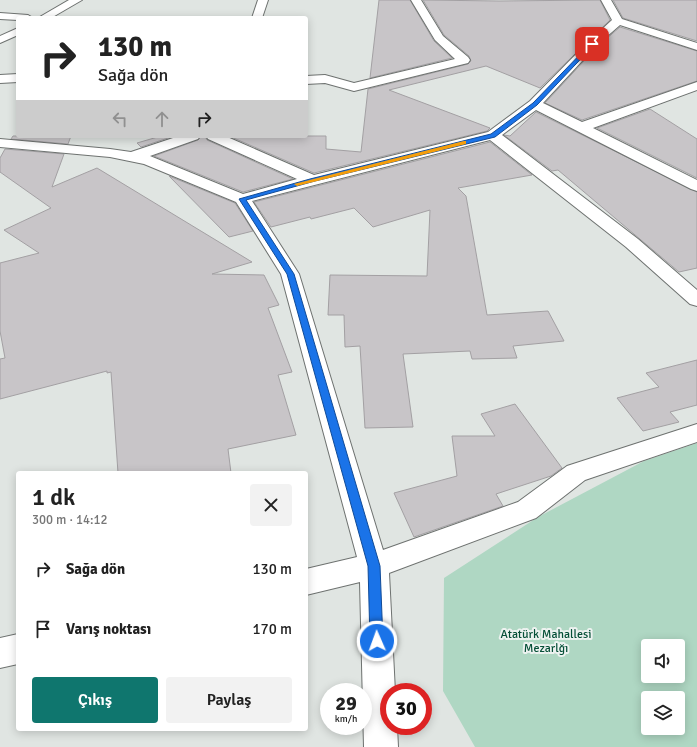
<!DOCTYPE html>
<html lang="tr">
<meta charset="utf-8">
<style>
:root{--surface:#fff;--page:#f2f2f2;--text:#222;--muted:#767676;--accent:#0f766e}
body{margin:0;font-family:Signika,sans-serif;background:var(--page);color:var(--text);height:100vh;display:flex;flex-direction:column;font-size:15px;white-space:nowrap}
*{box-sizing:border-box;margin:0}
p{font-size:13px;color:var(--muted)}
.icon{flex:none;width:22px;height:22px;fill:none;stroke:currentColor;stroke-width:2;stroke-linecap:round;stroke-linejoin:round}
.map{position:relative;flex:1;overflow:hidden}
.panel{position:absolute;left:16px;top:471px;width:292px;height:260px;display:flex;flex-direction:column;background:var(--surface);border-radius:4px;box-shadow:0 2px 10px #0003}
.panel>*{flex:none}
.guide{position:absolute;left:16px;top:16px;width:292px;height:122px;border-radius:4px;box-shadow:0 2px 10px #0003;background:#fff;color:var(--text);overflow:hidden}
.controls{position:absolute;left:641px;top:639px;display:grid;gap:8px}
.controls a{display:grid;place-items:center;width:44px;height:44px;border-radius:4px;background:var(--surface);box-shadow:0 2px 10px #0003;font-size:20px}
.speed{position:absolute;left:320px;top:683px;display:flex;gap:8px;font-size:20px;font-weight:700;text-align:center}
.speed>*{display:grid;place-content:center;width:52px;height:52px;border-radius:50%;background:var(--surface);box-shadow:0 2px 10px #0003;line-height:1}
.speed small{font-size:10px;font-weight:400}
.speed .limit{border:6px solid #d22;background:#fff;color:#111}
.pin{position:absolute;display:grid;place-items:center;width:34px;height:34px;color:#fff;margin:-17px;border-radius:8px;box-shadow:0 2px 6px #0006}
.me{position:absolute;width:44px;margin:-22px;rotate:358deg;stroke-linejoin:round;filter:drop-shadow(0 0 3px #0008)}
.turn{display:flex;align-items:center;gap:14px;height:84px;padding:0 16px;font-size:18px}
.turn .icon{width:52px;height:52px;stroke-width:2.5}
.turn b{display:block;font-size:28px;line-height:34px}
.lanes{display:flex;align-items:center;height:38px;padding:0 16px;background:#0003;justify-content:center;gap:20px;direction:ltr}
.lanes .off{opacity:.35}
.round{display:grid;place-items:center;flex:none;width:42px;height:42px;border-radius:4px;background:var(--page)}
.summary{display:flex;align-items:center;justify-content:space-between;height:68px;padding:0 16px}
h1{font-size:24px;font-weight:600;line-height:30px}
.button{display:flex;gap:8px;margin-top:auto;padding:8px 16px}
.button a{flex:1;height:46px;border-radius:4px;background:var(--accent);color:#fff;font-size:16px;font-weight:600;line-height:46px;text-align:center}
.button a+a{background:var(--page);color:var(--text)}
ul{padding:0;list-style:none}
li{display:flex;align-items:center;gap:12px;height:60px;padding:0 16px}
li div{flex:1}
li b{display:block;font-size:15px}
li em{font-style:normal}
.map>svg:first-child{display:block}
</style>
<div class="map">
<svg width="697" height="747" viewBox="0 0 697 747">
<rect width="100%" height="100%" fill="#e0e5e2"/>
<path fill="#afd7c3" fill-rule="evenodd" d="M697 443V747H475L443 691 444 578 538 517 644 461ZM648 646H678V676H648ZM648 698H678V728H648Z"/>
<path fill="#c8c5c8" stroke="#a3a0a3" d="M379 0H410L434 41 452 58 370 78Z
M423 0 499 1 600 0 610 20 540 88 486 66 389 90 490 128 487 131 314 173 229 136H326V149L361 152 368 89 468 64 471 61 469 56 444 35Z
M613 0H697V41L623 18Z
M620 27 697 51V81L582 120 545 103 597 47Z
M650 109 697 139V178L597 128Z
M536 112 697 192V268L679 272 558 170 552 171 504 135 510 136Z
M13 136H71L68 144 11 139Z
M161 136H174L141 147 137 143Z
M201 136H205L207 140 293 179 243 192 154 156 198 140Z
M490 142 532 175 458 188 466 196 487 315 548 311 564 341 513 346 517 358 472 359 470 351 403 354 413 427 365 428 360 346 345 347 344 315H328L330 275 427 276 430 210 373 227 354 208 311 219 310 217 271 227 254 202Z
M5 149 64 154 52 187 97 168 252 262 212 274 264 275 279 305 268 308 292 372 278 375 296 435 228 449 231 473H118L111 372 107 373V371L0 399V359L5 358 0 331V263L39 253 4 230 51 208 0 172V158Z
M169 176 235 203 253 231 229 237Z
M697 360V405L670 412 679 422 643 431 617 398 659 387 646 373Z
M515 404 562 468 551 476 496 494 503 506 414 537 394 493 457 476 452 436H495L481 414Z"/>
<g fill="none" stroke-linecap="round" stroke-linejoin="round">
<defs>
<path id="minor" d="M69 0H82L51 18H38Z
M258 0H268L262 18H252Z
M411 0H421L443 36 468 57 470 60 468 63 354 91 325 83 306 84V76L325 75 354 83 455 59 435 40Z
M601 0H611L622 19 697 43V50L620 25 596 46 543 103 582 122 697 82V90L593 128 697 180V191L691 189 536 110 502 135 638 239 697 290V306L690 304 626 247 490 140 252 201 299 274 383 550 518 502 567 466 697 424V442L585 480 536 518 389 573 395 692H389V726H397L398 747H364L360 582 306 595V569L357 557 281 274 236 202 144 164 110 157 0 147V139L110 149 131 152 179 136H200L198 139 150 156 243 194 297 179 208 139 206 136H225L314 175 488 132 530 101 588 42 612 20Z
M0 13 28 15 33 18H18V20L0 19Z
M18 28V35L0 43V36Z
M18 74V82L0 83V75Z
M18 634V664L0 668V638Z"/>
</defs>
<use href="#minor" stroke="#6e7270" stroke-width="2"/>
<use href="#minor" fill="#fff" fill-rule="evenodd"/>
</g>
<path fill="#1a73e8" stroke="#114b97" d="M591 43 595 44 537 105 495 137 315 181 246 200 294 274 380 566 383 641 381 646 377 648 372 646 370 641 368 566 287 274 239 199 310 179 491 134 533 103Z"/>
<path fill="#f59e0b" d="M464 141H466V144L297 186 294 184Z"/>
<g text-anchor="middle" stroke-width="4" stroke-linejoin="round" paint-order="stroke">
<g font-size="12" fill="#054f37" stroke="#edf2f0">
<text x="546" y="638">Atatürk Mahallesi<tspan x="546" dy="14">Mezarlğı</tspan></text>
</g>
</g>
</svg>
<div class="controls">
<a><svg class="icon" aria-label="sound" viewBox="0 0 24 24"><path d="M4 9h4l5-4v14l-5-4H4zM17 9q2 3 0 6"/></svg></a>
<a><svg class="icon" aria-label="layers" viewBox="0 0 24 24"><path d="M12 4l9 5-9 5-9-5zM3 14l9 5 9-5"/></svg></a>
</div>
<div class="speed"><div>29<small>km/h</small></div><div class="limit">30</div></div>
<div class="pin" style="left:592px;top:44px;background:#d93025"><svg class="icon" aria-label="arrive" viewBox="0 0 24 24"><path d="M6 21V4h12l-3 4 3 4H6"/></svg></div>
<svg class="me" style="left:377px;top:641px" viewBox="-20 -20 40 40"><circle r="17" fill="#1a73e8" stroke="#fff" stroke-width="3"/><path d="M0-11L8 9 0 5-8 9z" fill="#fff"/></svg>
<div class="guide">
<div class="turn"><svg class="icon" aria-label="right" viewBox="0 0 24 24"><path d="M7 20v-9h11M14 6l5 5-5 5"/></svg><div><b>130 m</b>Sağa dön</div></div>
<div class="lanes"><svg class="icon off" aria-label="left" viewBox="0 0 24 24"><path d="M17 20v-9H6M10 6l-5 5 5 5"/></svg><svg class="icon off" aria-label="ahead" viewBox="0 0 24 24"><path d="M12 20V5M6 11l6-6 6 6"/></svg><svg class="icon" aria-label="right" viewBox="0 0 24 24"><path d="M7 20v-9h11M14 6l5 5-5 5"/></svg></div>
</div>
<section class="panel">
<div class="summary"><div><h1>1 dk</h1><p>300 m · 14:12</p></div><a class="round"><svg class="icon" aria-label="close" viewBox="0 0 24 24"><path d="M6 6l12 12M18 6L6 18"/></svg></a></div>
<ul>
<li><svg class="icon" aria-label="right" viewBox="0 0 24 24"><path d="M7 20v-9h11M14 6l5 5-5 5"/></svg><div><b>Sağa dön</b></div><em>130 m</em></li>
<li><svg class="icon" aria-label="arrive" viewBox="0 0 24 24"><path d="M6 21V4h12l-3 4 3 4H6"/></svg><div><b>Varış noktası</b></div><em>170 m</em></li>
</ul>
<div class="button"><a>Çıkış</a><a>Paylaş</a></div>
</section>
</div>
